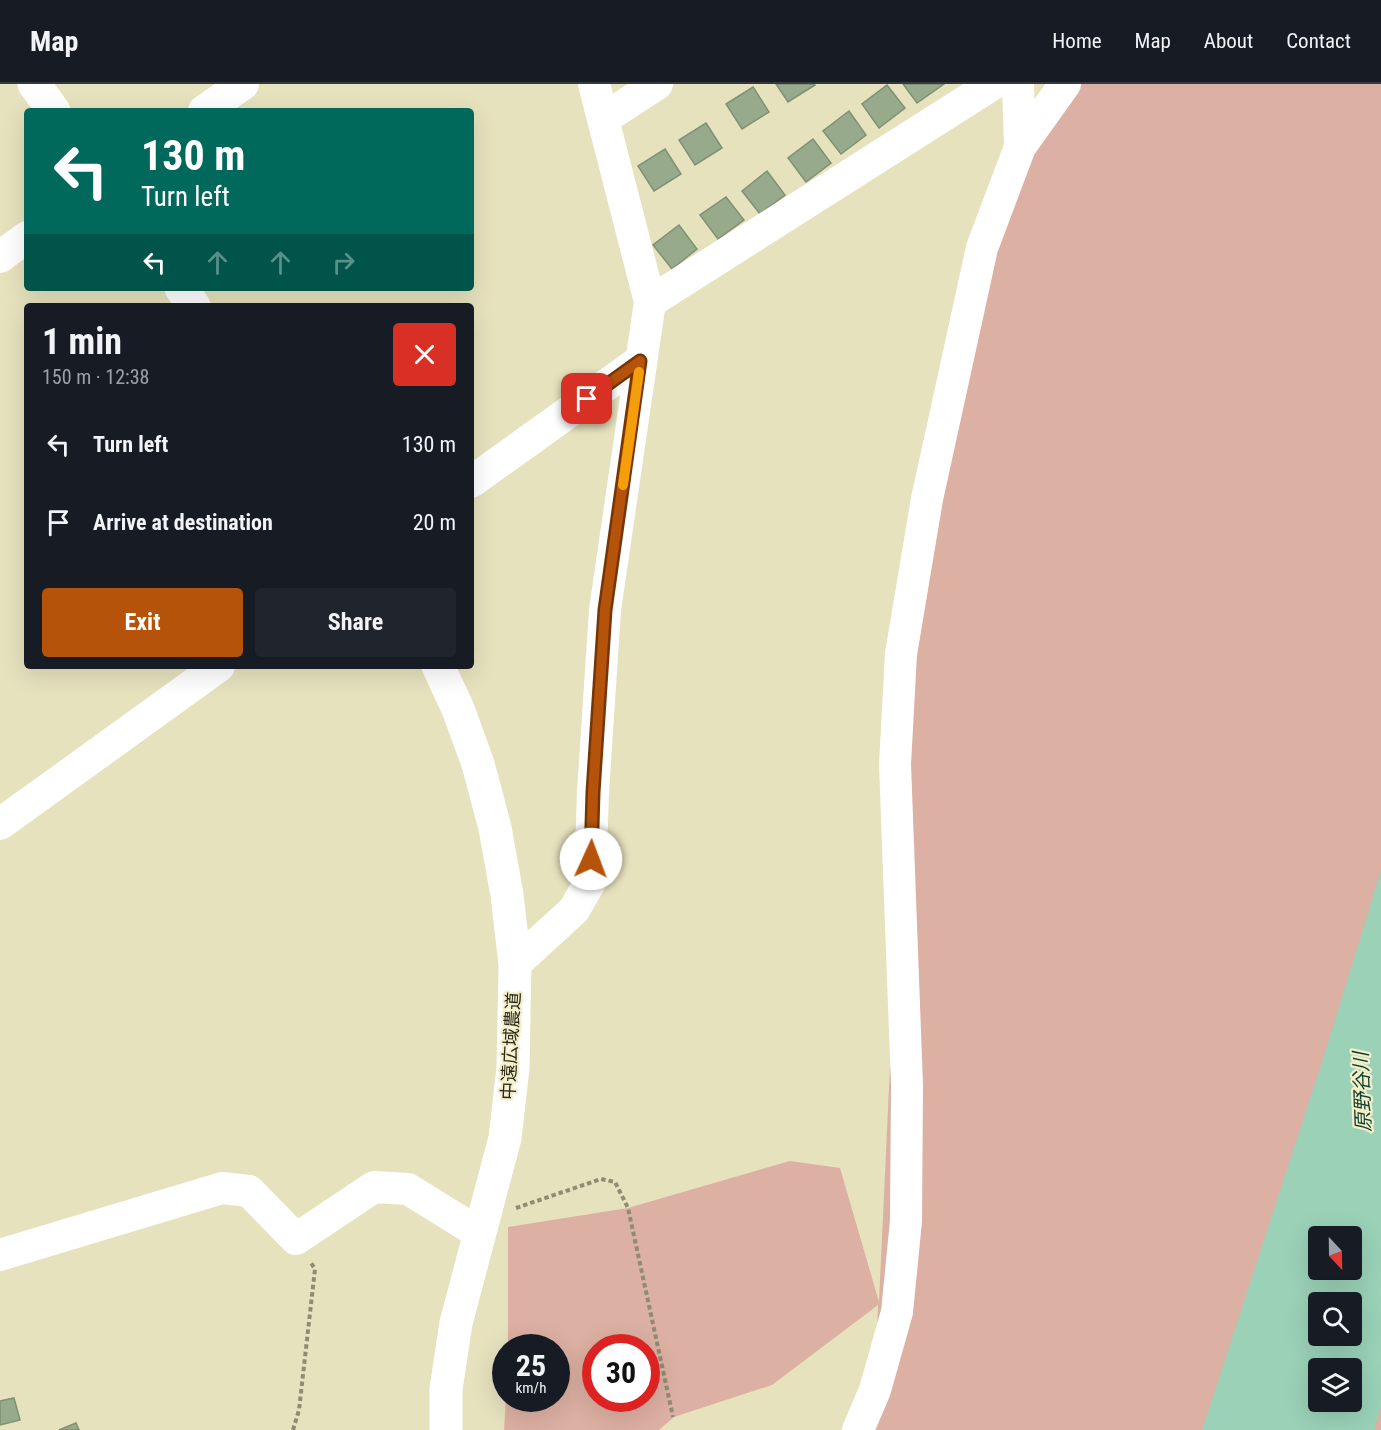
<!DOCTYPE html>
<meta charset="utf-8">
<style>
:root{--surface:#171b24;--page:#20242c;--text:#f1f3f6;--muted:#9ea1a6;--line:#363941;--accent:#b45309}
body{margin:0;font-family:"Roboto Condensed","Noto Sans JP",sans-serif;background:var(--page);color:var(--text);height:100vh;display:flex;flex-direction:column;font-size:22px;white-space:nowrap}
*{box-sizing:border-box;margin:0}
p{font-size:20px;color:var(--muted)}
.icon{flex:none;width:33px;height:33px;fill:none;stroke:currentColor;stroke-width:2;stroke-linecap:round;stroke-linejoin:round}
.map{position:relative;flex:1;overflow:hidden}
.panel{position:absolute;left:24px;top:219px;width:450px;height:366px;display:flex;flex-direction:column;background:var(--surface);border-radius:6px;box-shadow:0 6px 24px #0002}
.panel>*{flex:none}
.guide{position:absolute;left:24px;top:24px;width:450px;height:183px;border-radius:6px;box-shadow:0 6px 24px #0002;background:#00695c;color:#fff;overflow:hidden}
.needle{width:39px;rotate:158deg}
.buttons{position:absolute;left:1308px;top:1142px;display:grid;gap:12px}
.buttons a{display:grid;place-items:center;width:54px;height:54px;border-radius:6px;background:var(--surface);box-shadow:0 6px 24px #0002;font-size:30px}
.speed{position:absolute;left:492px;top:1250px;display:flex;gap:12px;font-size:30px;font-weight:700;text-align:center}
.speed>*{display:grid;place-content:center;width:78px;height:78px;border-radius:50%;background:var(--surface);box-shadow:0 6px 24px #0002;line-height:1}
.speed small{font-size:15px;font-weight:400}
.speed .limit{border:9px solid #d22;background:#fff;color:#111}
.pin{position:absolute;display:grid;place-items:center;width:51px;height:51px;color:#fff;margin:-26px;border-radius:12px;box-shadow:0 3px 9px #0006}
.me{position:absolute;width:66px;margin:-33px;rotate:2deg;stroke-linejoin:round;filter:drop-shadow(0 0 4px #0008)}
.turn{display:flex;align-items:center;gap:21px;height:126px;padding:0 18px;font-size:27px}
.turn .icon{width:78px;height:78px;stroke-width:2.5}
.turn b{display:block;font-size:42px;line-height:51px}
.lanes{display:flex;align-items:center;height:57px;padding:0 18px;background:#0003;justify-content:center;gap:30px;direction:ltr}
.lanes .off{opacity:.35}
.round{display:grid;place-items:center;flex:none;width:63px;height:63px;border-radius:6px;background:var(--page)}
.headline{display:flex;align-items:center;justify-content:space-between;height:102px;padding:0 18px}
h1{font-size:36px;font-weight:700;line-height:45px}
.cta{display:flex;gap:12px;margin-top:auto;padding:12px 18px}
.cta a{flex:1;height:69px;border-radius:6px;background:var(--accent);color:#fff;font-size:24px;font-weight:700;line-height:69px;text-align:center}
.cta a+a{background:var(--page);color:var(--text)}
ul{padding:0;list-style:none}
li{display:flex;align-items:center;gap:18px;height:78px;padding:0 18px}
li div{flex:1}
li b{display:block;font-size:22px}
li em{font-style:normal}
header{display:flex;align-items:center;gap:36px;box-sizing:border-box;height:84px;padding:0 30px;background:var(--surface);border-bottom:2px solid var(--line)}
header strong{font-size:28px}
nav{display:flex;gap:33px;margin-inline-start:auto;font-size:21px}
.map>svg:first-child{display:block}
</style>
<header>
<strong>Map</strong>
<nav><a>Home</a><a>Map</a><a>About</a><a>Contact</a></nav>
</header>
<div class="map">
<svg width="1381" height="1346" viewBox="0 0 1381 1346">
<rect width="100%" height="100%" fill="#e6e2be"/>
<path fill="#dcb0a2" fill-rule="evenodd" d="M1068 0H1381V1346H849L875 1306 878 1221 772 1301 674 1333 659 1346H504L506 1314H556V1263H508V1143L628 1124 790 1077 840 1084 879 1218 899 790 900 589 934 383 1032 46ZM1318 1152H1352V1185H1318ZM1318 1218H1352V1251H1318ZM596 1263H646V1314H596ZM1318 1284H1352V1317H1318Z"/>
<path fill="#9ad1b7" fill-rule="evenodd" d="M1381 786V1323L1374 1346H1202L1323 975ZM1318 1152H1352V1185H1318ZM1318 1218H1352V1251H1318ZM1318 1284H1352V1317H1318Z"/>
<path fill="#98aa8c" stroke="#7f9173" stroke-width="1.5" d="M776 0H814L815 1 788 18Z
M903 0H944L917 19Z
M887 1 905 24 879 44 862 20Z
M753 3 769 28 742 45 726 20Z
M849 27 866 51 841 70 823 47Z
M706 39 722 64 695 81 679 56Z
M813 55 831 79 806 98 788 74Z
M665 65 681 90 654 107 638 82Z
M767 87 785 111 760 130 742 107Z
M726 113 744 136 718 155 700 131Z
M679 141 697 165 672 185 653 161Z
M14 1314 20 1336 0 1341V1317Z
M76 1339 79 1346H59Z"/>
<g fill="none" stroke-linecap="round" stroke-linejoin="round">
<path stroke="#8f8c72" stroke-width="4" stroke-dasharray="4.5 3" stroke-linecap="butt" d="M516 1124 601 1095 615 1098 628 1124 673 1333
M293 1346 299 1326 315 1185 311 1179"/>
<path stroke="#fff" stroke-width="32" d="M1018 0 1020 63
M204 27 243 0
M603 35 657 0
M0 173 27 153
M650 218 993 0
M471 398 640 277
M0 740 219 582
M515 880 574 826 590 798 593 708 605 526 650 218 594 0
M0 1171 222 1104 249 1107 296 1155 374 1103 408 1105 479 1149
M858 1346 875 1306 897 1228 906 1137 907 1001 895 680 901 570 927 415 982 164 1020 63 1065 0"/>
<path stroke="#fff" stroke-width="33" d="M34 0 54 27
M181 204 194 222
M438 582 458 625 478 680 495 744 507 811 515 880 513 984 505 1054 456 1239 446 1305V1346"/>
</g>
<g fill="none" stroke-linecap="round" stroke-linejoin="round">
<defs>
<path id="route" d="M587 315 640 277 605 526 593 708 591 775"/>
</defs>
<use href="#route" stroke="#753606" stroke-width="15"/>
<use href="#route" stroke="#b45309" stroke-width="10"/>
<path stroke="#f59e0b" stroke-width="10" d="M623 401 639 288"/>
</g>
<g text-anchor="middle" stroke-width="4.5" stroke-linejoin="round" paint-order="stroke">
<g font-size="18" fill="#29271a" stroke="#f4efcb">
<text transform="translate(511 962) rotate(-87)" y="6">中遠広域農道</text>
</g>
<g font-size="20" font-style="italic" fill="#113f2e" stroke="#f4efcb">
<text transform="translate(1362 1008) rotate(-92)" y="7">原野谷川</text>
</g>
</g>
</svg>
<div class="buttons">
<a><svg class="needle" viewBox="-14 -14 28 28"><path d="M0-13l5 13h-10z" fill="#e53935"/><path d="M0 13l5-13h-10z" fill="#9ea1a6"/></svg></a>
<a><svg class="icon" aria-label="search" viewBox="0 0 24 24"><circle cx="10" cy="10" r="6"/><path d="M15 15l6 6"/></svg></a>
<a><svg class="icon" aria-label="layers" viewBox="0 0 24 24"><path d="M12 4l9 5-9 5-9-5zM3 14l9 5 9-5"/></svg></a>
</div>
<div class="speed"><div>25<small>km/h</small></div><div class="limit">30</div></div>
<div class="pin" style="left:587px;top:315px;background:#d93025"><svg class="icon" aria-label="arrive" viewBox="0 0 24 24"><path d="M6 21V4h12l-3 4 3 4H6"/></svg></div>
<svg class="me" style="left:591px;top:775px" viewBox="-20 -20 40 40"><circle r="19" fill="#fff"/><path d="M0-13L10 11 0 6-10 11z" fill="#b45309"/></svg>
<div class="guide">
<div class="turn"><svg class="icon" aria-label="left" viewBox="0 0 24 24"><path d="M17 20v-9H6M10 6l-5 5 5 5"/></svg><div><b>130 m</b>Turn left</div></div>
<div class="lanes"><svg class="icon" aria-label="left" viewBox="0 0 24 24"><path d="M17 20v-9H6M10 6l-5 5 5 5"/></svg><svg class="icon off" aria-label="ahead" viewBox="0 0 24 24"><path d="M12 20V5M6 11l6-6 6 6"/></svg><svg class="icon off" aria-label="ahead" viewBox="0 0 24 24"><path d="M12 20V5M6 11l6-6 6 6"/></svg><svg class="icon off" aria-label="right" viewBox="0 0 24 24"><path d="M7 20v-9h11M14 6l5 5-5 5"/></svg></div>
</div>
<section class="panel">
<div class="headline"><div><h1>1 min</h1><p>150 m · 12:38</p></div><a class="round" style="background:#d93025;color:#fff"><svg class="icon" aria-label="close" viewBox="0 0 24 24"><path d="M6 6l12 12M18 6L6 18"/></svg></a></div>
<ul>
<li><svg class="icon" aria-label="left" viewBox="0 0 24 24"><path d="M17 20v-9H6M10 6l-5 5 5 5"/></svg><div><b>Turn left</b></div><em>130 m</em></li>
<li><svg class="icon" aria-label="arrive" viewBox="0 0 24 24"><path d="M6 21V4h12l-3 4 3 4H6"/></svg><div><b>Arrive at destination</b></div><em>20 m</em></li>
</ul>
<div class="cta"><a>Exit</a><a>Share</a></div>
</section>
</div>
